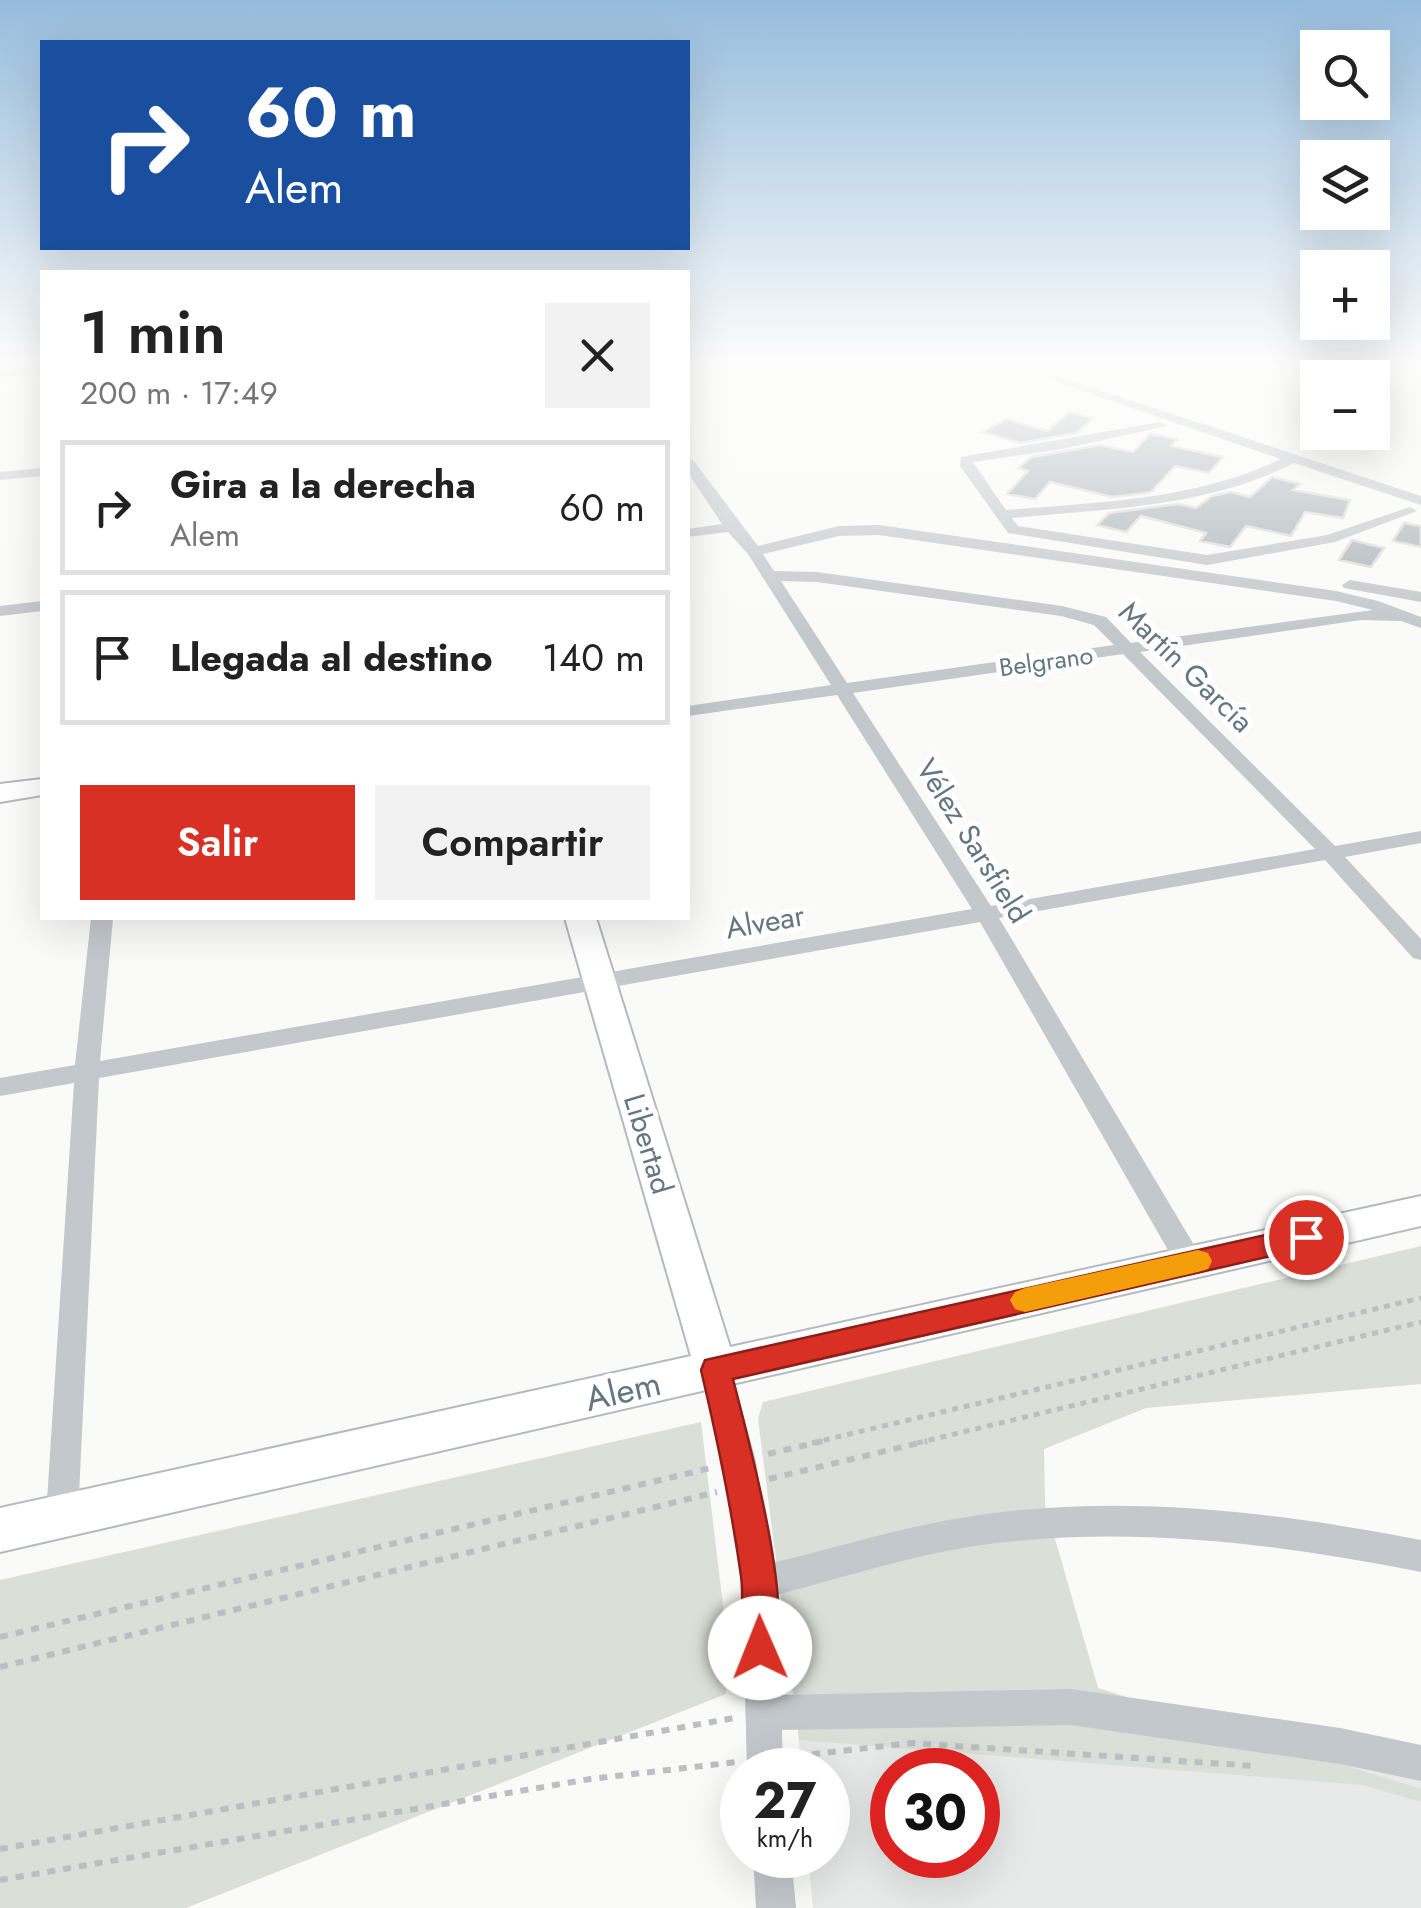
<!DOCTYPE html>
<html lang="es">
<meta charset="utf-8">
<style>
:root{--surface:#fff;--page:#f2f2f2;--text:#222;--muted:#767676;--line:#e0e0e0;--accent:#d93025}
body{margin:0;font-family:Jost,sans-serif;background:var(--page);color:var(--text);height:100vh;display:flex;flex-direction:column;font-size:38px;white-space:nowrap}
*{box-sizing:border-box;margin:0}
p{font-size:32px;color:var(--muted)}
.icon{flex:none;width:55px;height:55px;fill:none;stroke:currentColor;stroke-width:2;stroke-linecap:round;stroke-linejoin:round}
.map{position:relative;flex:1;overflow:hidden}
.side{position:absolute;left:40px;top:270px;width:650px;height:650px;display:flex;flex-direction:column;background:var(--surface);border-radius:0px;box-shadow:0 10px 40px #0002}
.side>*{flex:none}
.top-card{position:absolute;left:40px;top:40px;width:650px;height:210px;border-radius:0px;box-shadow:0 10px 40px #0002;background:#1a4fa0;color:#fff;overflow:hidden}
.tools{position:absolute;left:1300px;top:30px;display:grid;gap:20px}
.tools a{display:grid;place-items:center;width:90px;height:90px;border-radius:0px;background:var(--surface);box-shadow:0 10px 40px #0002;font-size:50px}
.speed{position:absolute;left:720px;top:1748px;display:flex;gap:20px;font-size:50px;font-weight:700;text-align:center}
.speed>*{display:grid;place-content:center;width:130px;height:130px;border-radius:50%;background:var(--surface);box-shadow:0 10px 40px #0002;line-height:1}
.speed small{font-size:25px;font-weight:400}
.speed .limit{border:15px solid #d22;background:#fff;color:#111}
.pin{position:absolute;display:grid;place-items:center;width:85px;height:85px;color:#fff;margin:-42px;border:5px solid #fff;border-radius:50%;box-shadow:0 2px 10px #0007}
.me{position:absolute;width:110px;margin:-55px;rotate:359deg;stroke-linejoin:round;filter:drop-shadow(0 0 8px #0008)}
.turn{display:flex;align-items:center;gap:35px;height:210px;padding:0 40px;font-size:45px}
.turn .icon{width:130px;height:130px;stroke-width:2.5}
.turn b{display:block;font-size:70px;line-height:85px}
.round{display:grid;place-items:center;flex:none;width:105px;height:105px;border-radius:0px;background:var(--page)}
.summary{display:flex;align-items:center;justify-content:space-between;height:170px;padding:0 40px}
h1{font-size:60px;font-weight:600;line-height:75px}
.primary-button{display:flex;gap:20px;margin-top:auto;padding:20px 40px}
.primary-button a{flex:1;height:115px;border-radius:0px;background:var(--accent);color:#fff;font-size:40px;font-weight:600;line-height:115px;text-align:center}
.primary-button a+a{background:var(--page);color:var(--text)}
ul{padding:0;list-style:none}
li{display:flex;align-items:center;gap:30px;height:135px;margin:0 20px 15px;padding:0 20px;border:5px solid var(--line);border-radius:0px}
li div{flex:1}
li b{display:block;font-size:38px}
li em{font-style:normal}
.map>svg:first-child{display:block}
</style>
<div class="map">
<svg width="1421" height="1908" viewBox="0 0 1421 1908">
<rect width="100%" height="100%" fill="#fafaf8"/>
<path fill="#e8e9e9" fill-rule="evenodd" d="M1098 1731 1346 1759 1421 1779V1908H813L808 1855H828V1770H801L799 1740ZM892 1770H978V1855H892Z"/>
<path fill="#dadfd7" d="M1421 1246V1384L1146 1408 1044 1449 1045 1504 1098 1688 1421 1789V1802L1363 1785 799 1740 758 1419 763 1402Z
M701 1422 724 1614 726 1694 186 1908H0V1580Z"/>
<path fill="#aab3b9" stroke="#dcdcda" stroke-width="2.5" d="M1069 412 1094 418 1076 433 1020 443 983 432 1006 419 1047 431Z
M1150 434 1177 439 1171 446 1223 457 1209 473 1175 466 1151 492 1146 493 1112 497 1050 482 1035 499 1007 494 1028 471 1018 468 1032 457 1099 445 1133 452Z
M1272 477 1300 484 1293 490 1350 500 1343 518 1305 512 1291 536 1246 526 1230 547 1200 541 1206 533 1141 516 1126 532 1097 525 1109 513 1178 504 1196 508 1212 496 1231 492 1250 497Z
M1404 523 1421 526V547L1393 541Z
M1352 540 1384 548 1371 567 1339 560Z"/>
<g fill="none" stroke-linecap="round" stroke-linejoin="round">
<defs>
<path id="secondary" d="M42 779V795L0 802V784Z
M565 918H596L730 1347 1421 1196V1226L0 1552V1508L691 1356Z"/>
</defs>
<use href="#secondary" stroke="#b3babf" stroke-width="4"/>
<path stroke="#bbbfc2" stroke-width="5" stroke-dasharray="6 6" stroke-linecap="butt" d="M812 1443 1421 1298
M917 1443 1421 1322"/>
<path stroke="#bbbfc2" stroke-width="6" stroke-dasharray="8 8" stroke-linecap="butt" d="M768 1454 823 1441
M769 1479 927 1441
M0 1637 715 1467
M0 1667 717 1492
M796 1756 912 1743 1255 1766
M0 1849 734 1718
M0 1880 590 1779 737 1762"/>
<path fill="#c3c8cc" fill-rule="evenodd" d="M1001 363H1018L1421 496V505L1294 463C1207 507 1107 509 1012 518L1018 526 1207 555 1327 535 1410 507 1417 511 1335 542 1207 565 1008 533 960 466 961 457 1160 422 1167 426 1062 449 973 462 1006 510C1098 502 1196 500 1281 459Z
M42 366V374L0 377V369Z
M688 459 693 460 758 546 839 526 879 525 1336 591 1378 601 1421 617V628L1401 621 1361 620 1140 652 1335 846 1421 831V843L1345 857 1421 939V960L1413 958 1325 860 999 918 1200 1255 1204 1263 1200 1271 1190 1274 1180 1271 980 922 99 1078 78 1516 73 1527 62 1531 51 1527 46 1516 74 1083 0 1096V1078L75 1065 91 918H113L100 1061 972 909 837 695 688 716V706L831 685 748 554 728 532 688 537V529L722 524 688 473ZM879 535 1336 601 1373 610 1131 643 1106 617 1062 606 817 572 774 571 763 554 839 536ZM781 581 817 582 1061 616 1094 625 1114 645 847 683ZM1123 654 1315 849 991 906 853 693Z
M42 468V476L0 480V472Z
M1350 580 1421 592V602L1344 588 1342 585Z
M42 601V611L0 616V606Z
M716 1357 727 1361 731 1370 756 1461 772 1563C839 1547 905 1526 973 1516 1122 1493 1275 1512 1421 1540V1572C1275 1543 1124 1524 975 1546 908 1556 842 1578 776 1595L780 1695 1071 1689 1340 1728 1421 1745V1781L1340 1764 1071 1725 782 1730 783 1770H747L742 1583 724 1461 701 1370 705 1361Z
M753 1855H791L796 1908H756Z"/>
<use href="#secondary" fill="#fff" fill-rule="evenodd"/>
</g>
<linearGradient id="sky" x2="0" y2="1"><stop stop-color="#96bcdc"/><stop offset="0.58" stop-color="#fdfdfc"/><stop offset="1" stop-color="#fdfdfc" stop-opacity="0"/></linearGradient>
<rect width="1421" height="630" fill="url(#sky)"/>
<path fill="#d93025" stroke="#8d1f18" stroke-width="2.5" d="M1306 1226 1315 1229 1319 1237 1315 1245 1306 1248 733 1379C748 1439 795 1607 773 1661L760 1666 748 1661C737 1634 745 1604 741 1576 731 1506 717 1438 701 1370L705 1360Z"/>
<path fill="#f59e0b" d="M1198 1250 1208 1253 1212 1261 1208 1269 1198 1272 1025 1312 1015 1309 1010 1300 1015 1292 1025 1288Z"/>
<g text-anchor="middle" stroke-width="10" stroke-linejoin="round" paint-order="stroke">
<g font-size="25" fill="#657683" stroke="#fff">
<text transform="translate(1046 661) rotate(-8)" y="9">Belgrano</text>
</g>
<g font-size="30" fill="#657683" stroke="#fff">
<text transform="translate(1186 667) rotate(44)" y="10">Martín García</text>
<text transform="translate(973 841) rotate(58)" y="10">Vélez Sarsfield</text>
<text transform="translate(765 922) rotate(-10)" y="10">Alvear</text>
<text transform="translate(648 1144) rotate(73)" y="10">Libertad</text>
</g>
<g font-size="35" fill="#657683" stroke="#fff">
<text transform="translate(623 1391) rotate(-13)" y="12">Alem</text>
</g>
</g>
</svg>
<div class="tools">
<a><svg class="icon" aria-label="search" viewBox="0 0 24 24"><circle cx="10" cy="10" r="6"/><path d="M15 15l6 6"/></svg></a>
<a><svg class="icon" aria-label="layers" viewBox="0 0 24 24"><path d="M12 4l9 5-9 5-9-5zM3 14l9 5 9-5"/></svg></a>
<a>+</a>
<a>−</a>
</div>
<div class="speed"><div>27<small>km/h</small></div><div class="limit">30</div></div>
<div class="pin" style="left:1306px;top:1237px;background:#d93025"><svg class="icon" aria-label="arrive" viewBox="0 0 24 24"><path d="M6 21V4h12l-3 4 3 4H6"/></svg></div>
<svg class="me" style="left:760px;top:1648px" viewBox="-20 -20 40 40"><circle r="19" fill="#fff"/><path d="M0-13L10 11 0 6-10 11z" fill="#d93025"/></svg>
<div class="top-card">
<div class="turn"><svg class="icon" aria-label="right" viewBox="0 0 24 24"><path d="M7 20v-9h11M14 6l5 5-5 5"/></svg><div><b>60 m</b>Alem</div></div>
</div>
<section class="side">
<div class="summary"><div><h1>1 min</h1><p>200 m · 17:49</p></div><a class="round"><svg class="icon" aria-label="close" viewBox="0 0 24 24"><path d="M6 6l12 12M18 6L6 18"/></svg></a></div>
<ul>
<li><svg class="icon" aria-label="right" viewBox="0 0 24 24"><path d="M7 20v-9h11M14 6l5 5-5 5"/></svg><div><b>Gira a la derecha</b><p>Alem</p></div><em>60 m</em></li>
<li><svg class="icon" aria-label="arrive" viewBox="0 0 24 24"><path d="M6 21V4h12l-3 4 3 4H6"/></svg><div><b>Llegada al destino</b></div><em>140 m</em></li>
</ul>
<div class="primary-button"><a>Salir</a><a>Compartir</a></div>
</section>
</div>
